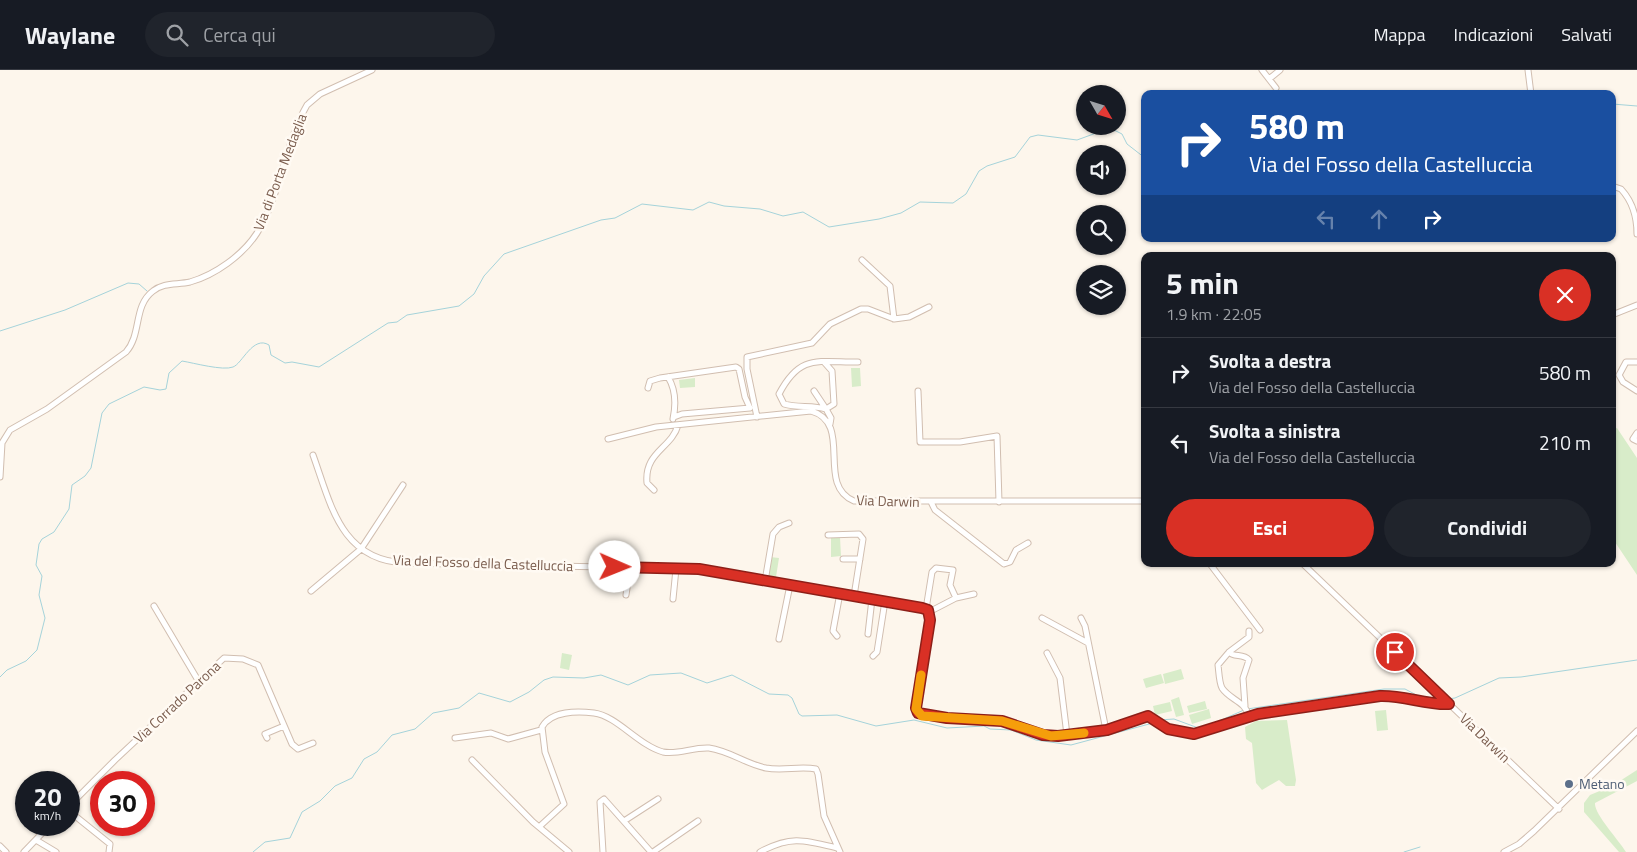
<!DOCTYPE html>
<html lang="it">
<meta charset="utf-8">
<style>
:root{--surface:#171b24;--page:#20242c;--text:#f1f3f6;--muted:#9ea1a6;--line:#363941;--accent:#d93025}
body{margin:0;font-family:"Titillium Web",sans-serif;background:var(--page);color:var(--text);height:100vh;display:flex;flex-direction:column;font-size:19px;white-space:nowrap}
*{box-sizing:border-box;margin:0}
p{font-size:16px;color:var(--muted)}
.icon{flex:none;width:28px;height:28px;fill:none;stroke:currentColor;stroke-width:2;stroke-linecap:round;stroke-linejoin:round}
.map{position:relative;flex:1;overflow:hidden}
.sheet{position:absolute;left:1141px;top:182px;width:475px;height:315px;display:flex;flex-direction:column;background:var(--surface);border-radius:10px;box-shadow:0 1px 4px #0004}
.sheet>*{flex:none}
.hud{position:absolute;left:1141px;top:20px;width:475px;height:152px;border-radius:10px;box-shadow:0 1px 4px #0004;background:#1a4fa0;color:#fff;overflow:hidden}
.needle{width:32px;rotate:129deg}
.tools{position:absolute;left:1076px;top:15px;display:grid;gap:10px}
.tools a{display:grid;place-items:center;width:50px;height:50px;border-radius:50%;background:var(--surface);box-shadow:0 1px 4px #0004;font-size:25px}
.speed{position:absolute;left:15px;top:701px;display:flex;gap:10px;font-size:25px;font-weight:700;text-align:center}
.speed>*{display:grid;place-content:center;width:65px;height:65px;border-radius:50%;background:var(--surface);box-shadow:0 1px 4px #0004;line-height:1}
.speed small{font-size:12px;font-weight:400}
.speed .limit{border:8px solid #d22;background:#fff;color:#111}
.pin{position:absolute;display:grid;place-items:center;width:42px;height:42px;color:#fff;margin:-21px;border:2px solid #fff;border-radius:50%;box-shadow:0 1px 5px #0007}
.me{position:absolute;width:55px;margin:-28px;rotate:91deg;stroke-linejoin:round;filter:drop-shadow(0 0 4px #0008)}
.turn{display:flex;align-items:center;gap:18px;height:105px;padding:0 25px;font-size:22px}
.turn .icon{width:65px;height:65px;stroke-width:2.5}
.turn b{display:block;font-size:35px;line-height:42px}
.lanes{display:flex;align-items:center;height:48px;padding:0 25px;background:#0003;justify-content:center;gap:25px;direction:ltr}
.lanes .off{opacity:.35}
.round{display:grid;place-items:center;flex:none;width:52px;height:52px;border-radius:26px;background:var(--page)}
.head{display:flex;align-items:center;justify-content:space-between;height:85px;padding:0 25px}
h1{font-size:30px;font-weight:700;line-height:38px}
.action{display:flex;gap:10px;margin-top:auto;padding:10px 25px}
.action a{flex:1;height:58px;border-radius:30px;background:var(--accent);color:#fff;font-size:20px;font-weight:700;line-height:58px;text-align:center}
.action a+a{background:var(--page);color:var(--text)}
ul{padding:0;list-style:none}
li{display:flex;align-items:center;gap:15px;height:70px;padding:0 25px;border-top:1px solid var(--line)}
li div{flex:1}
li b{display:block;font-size:19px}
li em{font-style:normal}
header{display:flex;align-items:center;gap:30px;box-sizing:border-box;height:70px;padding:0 25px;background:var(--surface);border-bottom:1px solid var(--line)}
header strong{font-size:24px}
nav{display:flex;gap:28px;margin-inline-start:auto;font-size:18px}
.search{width:350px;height:45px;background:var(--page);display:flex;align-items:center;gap:12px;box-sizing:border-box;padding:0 18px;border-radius:28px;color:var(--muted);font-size:19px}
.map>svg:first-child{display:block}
</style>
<header>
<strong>Waylane</strong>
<div class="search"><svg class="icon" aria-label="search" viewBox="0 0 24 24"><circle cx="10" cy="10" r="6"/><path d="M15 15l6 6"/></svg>Cerca qui</div>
<nav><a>Mappa</a><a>Indicazioni</a><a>Salvati</a></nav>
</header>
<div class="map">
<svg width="1637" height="782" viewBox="0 0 1637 782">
<rect width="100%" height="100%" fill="#fdf6ec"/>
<path fill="#d8ecc9" d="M851 298H860L861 316 852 317Z
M695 308V317L680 318 679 310Z
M1617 358 1637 388V505L1613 469 1612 360Z
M831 467H840L841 486 831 487Z
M770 487 779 488 776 507 768 505Z
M562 583 572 585 569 600 560 598Z
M1181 599 1184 609 1165 614 1163 604Z
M1161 604 1164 613 1146 618 1143 609Z
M1179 627 1184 645 1176 647 1171 630Z
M1205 631 1207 639 1189 643 1187 636Z
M1170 632 1172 641 1155 645 1153 636Z
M1209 639 1211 648 1192 654 1189 645Z
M1386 640 1388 660 1377 661 1375 641Z
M1287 650 1296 710 1295 716H1286L1279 710 1262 720 1256 713 1252 673 1246 669 1245 657 1256 651Z
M1637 700V711L1595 733C1594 744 1619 770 1626 782H1619L1584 742V733L1590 725 1612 716Z"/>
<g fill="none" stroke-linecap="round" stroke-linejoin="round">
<path stroke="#a5d3da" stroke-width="1" d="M1612 34 1637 36
M0 261 65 240 128 213 139 214 147 221
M0 607 7 600 26 591 37 580 45 548 39 525 42 506 36 495 39 474 42 469 54 462 69 439 72 415 85 406 91 398 102 343 109 334 144 317 160 320 166 319 169 303 182 291C194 293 223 301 233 297 242 294 253 265 269 275L271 285 285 293 292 292 319 297 388 253 397 252 407 245 459 236 474 224 484 206 504 184 601 150 615 148 642 134 693 140 709 132 724 136 760 139 783 146 803 142 829 157 879 149 901 143 920 132 953 133 966 124 979 101 987 96 1015 87 1030 67 1038 65 1077 70 1110 58 1122 64 1127 74 1145 88
M1448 629 1455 628 1499 608 1521 607 1637 590
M1247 639 1384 619H1405L1426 630H1441
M1159 650 1174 649 1201 659 1244 640
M253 782 265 772 290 768 302 742 320 731 335 716 352 708 364 689 377 682 392 665 415 659 433 643 459 638 479 623 510 632 529 622 544 610 553 607 584 608 601 605 628 615 650 605 681 603 707 613 732 605 769 624 788 625 792 628 799 644 802 646 837 645 876 656 914 650 947 658 984 656 990 659 1011 660 1036 670 1071 675 1153 653
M1404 782 1420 777"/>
<defs>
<path id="minor" d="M1262 0 1276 18
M1528 0 1531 24
M1269 9 1280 0
M1612 116 1621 119C1633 132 1637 147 1637 164
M862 190 890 216 894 249
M1612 245 1637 235
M1637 292H1626L1619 305 1623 312 1637 321
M668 307C676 320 676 335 673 349
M648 318 650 311 660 308 736 297 739 299 745 327 750 338 682 344 674 347
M814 321 826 339 834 334 832 301 824 292
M918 321 920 372H960L997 366 999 432
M757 347 747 299V287L812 273 830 254 861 239H868L894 249 909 247 929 237
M830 354 831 348 826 339C812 335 797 338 784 334L779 324C800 284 817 292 858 292
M1637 363 1633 369 1637 371
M608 369 656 357 811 341C854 353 815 415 854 431H1145
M313 385C331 435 341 491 406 493L699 499 926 539 930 550 916 639 923 646 1000 651 1043 665 1058 666 1107 660 1149 647 1170 660 1194 664 1258 644 1380 626C1404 625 1425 635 1449 634
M0 407 2 373 10 360 47 339 126 282C142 264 133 236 153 221 164 212 177 215 190 212 215 205 243 185 257 163 281 125 284 75 307 35L320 24 372 0
M654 420 647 413C644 382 672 378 678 355
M931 432 935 440 1004 494 1010 492 1016 480 1028 473
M828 465 859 464 863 469 854 526
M843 489H860
M1210 494 1260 560
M1303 494 1559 739
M765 511 773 464 779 457 789 453
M311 521 361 479 403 415
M626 525 630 498
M673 529 676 499
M154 536 199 612
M926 539 932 502 936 498 953 500 950 515 956 528
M929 542 956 528 974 524
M1042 548 1088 573
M1081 548 1085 556 1106 660
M1249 561V567L1229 582 1218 595C1219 602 1219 612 1222 618 1230 630 1245 631 1249 646
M868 564 872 529
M837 566 833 561 840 523
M779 569 790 515
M1229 582C1234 588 1243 583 1249 590L1243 608 1245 636
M1047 583 1060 608 1067 665
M873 586 877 582 885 531
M267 668 265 664 284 656
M455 668 491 663 508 669 541 660
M472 690 533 752 569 782
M69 736 115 690 224 588 243 589 258 595 292 674 298 679 313 673
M69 741 110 774 109 782
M624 751 658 729
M539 757 564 734 545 682 542 657C551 641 577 641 594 643 617 646 638 675 663 682 678 685 693 677 709 678 730 681 746 694 766 698 783 701 800 696 816 699L818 704 824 746 840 782
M36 770 56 782
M0 776 6 782
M24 782 50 755
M603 782 600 732 604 729 651 782
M653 782 698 751
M760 782C791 765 805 770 837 778
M1504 782 1519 774 1534 761 1637 661"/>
</defs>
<use href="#minor" stroke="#d1beb0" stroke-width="7"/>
<use href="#minor" stroke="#fff" stroke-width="5"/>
</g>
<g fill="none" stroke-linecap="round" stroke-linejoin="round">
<defs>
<path id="route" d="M615 497 699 499 922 538 928 540 930 550 916 638 918 643 947 648 1002 651 1043 665 1058 666 1107 660 1148 646 1168 659 1194 664 1258 644 1380 626C1404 625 1425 635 1449 634L1395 582"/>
</defs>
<use href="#route" stroke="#8d1f18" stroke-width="12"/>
<use href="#route" stroke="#d93025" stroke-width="9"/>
<path stroke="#f59e0b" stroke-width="9" d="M921 605 916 639 922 646 1002 651 1051 666 1084 663"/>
</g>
<circle fill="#5c6f8a" stroke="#fffaf3" stroke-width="2" cx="1569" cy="714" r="5"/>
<g text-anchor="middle" stroke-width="5" stroke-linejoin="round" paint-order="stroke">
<g font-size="14" fill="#7a5c4d" stroke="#fffaf3">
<text transform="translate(280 102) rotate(-69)" y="5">Via di Porta Medaglia</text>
<text transform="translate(888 431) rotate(2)" y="5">Via Darwin</text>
<text transform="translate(483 493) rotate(2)" y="5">Via del Fosso della Castelluccia</text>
<text transform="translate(177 632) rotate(-43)" y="5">Via Corrado Parona</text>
<text transform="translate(1485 668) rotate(44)" y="5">Via Darwin</text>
</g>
<g font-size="14" fill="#4e5e75" stroke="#fffaf3" text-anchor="start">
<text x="1579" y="719">Metano</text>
</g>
</g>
</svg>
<div class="tools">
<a><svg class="needle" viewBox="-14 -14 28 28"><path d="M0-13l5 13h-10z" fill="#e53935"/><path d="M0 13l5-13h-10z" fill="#9ea1a6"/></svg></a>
<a><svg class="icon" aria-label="sound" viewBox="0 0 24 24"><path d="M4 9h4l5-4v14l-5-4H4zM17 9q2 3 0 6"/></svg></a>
<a><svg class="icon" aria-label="search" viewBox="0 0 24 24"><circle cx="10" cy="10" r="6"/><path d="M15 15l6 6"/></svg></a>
<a><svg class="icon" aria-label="layers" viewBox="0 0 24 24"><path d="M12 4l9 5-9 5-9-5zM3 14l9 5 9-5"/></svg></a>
</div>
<div class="speed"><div>20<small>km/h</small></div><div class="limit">30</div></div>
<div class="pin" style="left:1395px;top:582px;background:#d93025"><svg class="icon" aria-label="arrive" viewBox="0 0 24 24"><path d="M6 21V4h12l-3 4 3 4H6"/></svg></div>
<svg class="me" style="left:615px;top:497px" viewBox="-20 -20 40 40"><circle r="19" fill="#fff"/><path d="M0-13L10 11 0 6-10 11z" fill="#d93025"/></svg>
<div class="hud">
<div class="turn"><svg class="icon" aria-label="right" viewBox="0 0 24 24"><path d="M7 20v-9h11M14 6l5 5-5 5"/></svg><div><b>580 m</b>Via del Fosso della Castelluccia</div></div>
<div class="lanes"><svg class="icon off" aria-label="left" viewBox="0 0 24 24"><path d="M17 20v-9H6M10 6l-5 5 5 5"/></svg><svg class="icon off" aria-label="ahead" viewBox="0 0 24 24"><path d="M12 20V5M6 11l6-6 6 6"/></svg><svg class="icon" aria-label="right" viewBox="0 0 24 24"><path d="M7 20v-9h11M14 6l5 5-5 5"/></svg></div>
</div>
<section class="sheet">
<div class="head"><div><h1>5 min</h1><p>1.9 km · 22:05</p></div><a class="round" style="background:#d93025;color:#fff"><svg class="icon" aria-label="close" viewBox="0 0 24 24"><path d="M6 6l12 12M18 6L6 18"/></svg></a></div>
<ul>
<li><svg class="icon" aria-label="right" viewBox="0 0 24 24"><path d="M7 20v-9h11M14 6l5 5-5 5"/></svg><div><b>Svolta a destra</b><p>Via del Fosso della Castelluccia</p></div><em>580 m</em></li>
<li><svg class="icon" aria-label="left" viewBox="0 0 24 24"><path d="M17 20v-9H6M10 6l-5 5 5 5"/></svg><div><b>Svolta a sinistra</b><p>Via del Fosso della Castelluccia</p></div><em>210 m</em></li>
</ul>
<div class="action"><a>Esci</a><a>Condividi</a></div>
</section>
</div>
